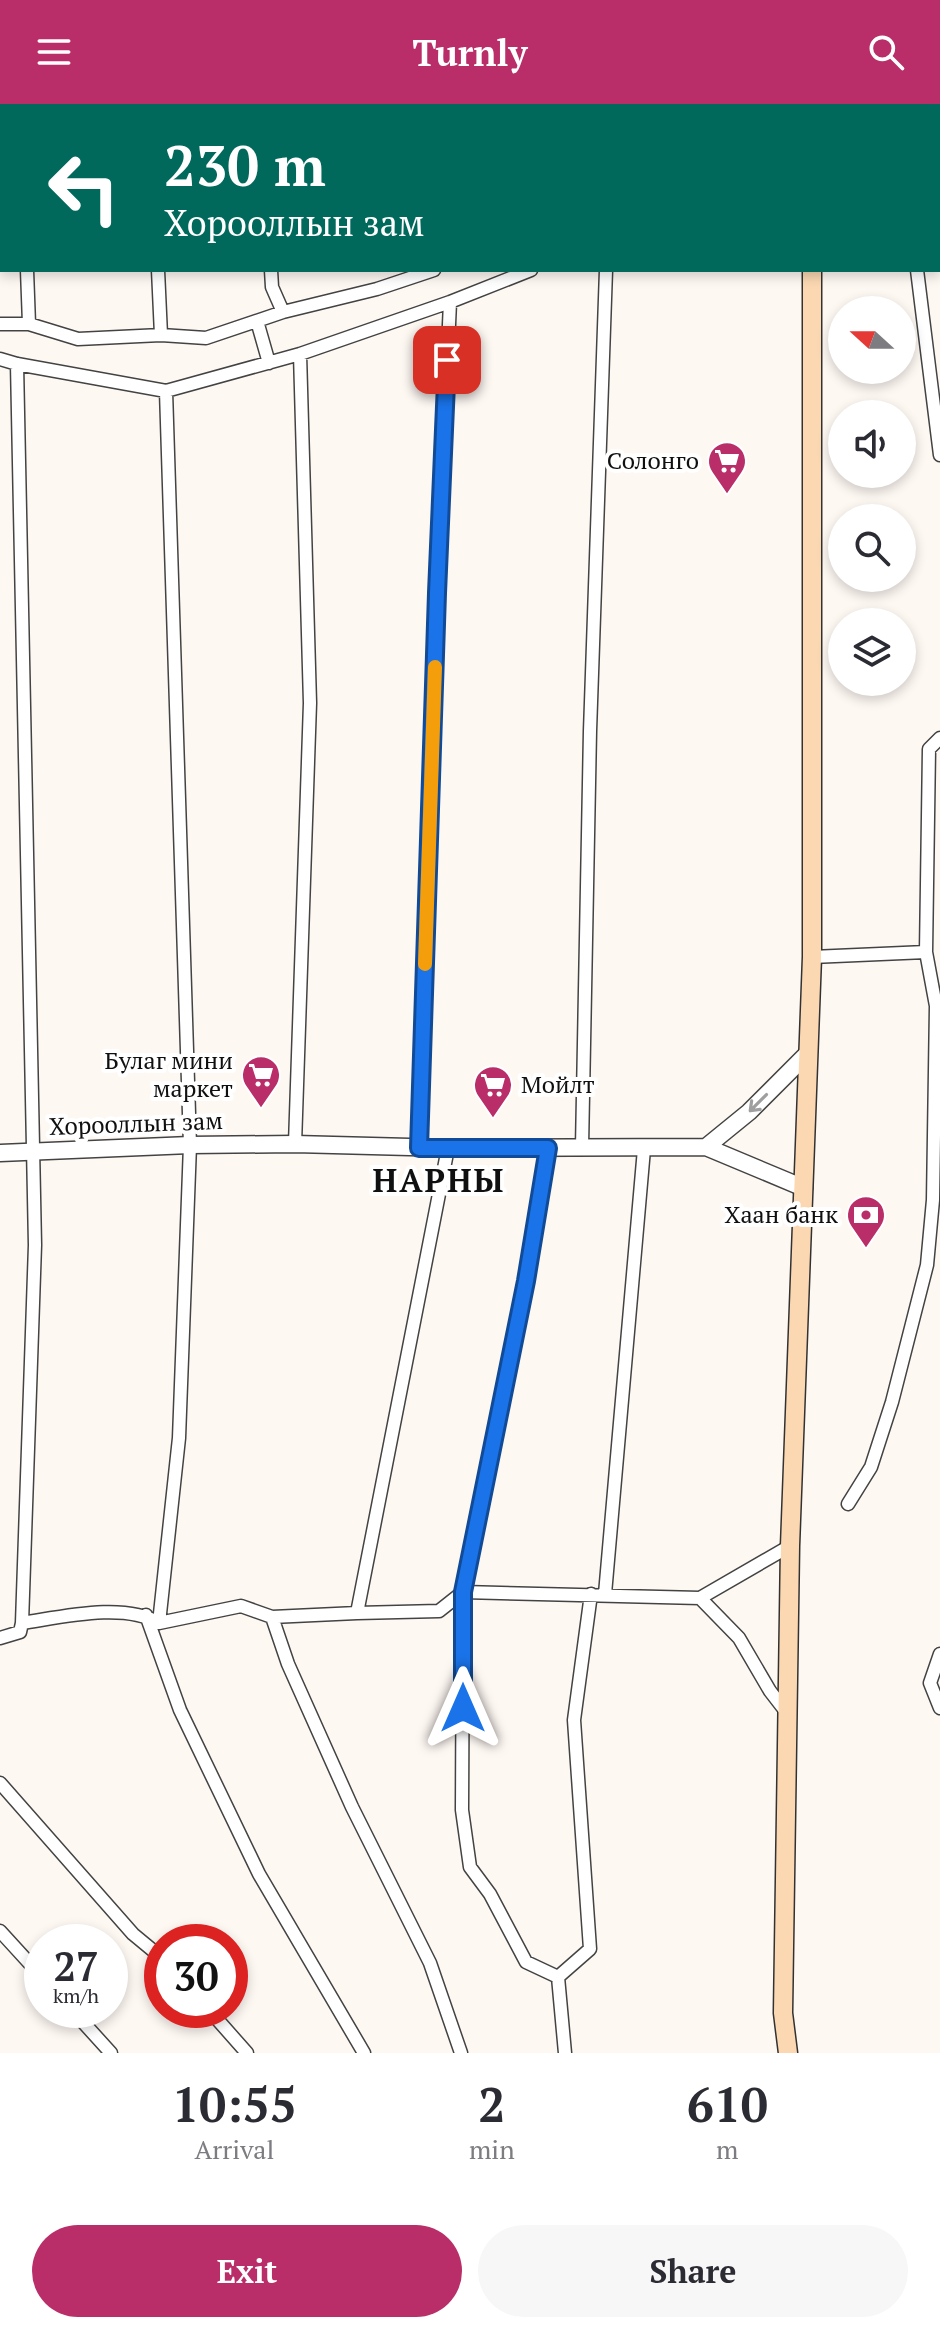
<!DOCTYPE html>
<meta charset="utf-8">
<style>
:root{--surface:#fff;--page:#f7f7f7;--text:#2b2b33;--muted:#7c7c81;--accent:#b92e68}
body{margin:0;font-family:"PT Serif",serif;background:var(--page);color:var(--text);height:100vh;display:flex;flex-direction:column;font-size:30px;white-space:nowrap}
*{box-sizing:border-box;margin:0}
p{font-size:26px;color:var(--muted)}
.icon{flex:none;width:44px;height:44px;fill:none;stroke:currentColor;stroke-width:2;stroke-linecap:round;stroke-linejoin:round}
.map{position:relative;height:1949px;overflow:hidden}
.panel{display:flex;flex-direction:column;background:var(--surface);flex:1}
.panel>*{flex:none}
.banner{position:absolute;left:0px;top:0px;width:940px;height:168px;box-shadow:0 4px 12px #0003;background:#00695c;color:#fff;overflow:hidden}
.needle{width:52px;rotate:291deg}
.buttons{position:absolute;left:828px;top:192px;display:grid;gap:16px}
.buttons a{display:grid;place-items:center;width:88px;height:88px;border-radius:50%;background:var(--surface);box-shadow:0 4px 12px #0003;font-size:40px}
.speed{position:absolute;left:24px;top:1820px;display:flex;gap:16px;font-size:40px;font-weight:700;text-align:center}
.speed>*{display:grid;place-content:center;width:104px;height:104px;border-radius:50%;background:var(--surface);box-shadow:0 4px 12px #0003;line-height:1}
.speed small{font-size:20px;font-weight:400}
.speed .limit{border:12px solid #d22;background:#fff;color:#111}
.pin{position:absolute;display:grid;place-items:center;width:68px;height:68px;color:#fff;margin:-34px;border-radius:16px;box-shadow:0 4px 12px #0006}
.me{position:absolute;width:88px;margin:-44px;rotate:0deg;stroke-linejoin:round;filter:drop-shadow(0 0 6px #0008)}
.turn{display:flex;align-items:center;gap:28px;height:168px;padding:0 32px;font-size:36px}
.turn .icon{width:104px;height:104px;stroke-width:2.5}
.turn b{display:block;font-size:56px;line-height:68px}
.eta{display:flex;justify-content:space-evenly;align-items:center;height:136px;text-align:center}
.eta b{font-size:48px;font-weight:700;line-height:56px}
.primary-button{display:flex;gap:16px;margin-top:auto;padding:16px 32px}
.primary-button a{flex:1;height:92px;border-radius:48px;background:var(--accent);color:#fff;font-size:32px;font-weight:700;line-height:92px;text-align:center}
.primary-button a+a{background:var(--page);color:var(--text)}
header{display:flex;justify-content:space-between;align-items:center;height:104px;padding:0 32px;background:var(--accent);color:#fff;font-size:36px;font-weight:700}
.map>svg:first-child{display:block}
</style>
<header><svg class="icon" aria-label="menu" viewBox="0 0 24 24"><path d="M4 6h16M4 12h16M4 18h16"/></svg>Turnly<svg class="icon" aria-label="search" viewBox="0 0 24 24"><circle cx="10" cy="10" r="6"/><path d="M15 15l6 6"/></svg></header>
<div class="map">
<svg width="940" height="1949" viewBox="0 0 940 1949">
<rect width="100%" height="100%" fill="#fef8f3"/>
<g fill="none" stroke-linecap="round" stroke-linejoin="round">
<defs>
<path id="minor" d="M20 0V2
M150 0V2
M260 0V2
M407 0 408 2
M556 0V2
M765 2 767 0
M27 166 29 220
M158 166 161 231
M271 166 272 183 283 208
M917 166 940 351
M257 217 269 259
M0 220H29L78 235 161 231 206 234 283 208 377 185 434 166
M0 255 17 260 166 287 300 250 450 198 531 166
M17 260 35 1141 22 1519
M812 853 926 848 929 645 940 634
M295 1040 310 599 300 250
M582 1043 590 627 606 166
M419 1044 437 489 450 198
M548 1044 526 1177 463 1488 462 1706 470 1763 490 1790 526 1858 558 1873
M848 1400 871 1363 892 1298 927 1161 933 1096 936 902 926 848
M605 1490 644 1045
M700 1494 739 1534 770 1587 787 1609
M357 1509 448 1044
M146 1511 180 1606 259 1770 364 1949
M272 1513 288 1560 352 1703 430 1859 461 1949
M159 1519 179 1334 190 1041 166 287
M0 1534 20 1528 22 1519C62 1513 124 1498 159 1519L241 1502 272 1513 357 1509 439 1507 463 1488 700 1494 790 1442
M940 1550 930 1579 940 1604
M0 1679 133 1830 162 1854
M0 1827 42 1873
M558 1873 590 1845 574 1616 591 1490
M558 1873 565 1949
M72 1906 111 1949
M209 1906 247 1949"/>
<path id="tertiary" d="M706 1043 749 1008 807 950
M0 1049 190 1041 295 1040 448 1044 706 1043 804 1084"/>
<path id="secondary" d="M813 2V0
M788 1949 783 1909 790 1442 812 853V166"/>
</defs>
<use href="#minor" stroke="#434343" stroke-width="15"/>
<use href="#tertiary" stroke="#434343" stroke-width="19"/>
<use href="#secondary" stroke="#323232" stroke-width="21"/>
<use href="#minor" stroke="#fff" stroke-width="12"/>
<use href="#tertiary" stroke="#fff" stroke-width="16"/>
<use href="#secondary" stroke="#fbd8b2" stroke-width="18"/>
</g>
<defs><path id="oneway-shaft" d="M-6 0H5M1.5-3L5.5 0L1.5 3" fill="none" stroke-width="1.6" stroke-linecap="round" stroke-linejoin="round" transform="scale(2)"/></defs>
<use stroke="#9f9f9f" href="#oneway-shaft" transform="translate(758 999) rotate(135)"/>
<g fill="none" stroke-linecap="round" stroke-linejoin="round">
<defs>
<path id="route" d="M447 256 437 489 419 1044H548L526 1177 463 1488V1604"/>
</defs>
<use href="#route" stroke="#114b97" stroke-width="20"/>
<use href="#route" stroke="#1a73e8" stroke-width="14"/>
<path stroke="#f59e0b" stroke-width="14" d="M425 860 435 563"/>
</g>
<defs>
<symbol id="supermarket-pin" viewBox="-11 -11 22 30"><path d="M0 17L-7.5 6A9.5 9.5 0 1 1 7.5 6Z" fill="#b92e68" stroke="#fff"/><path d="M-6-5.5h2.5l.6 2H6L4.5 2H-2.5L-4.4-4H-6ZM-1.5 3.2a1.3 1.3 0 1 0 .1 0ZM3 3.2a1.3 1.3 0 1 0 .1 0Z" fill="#fff"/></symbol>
<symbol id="bank-pin" viewBox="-11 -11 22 30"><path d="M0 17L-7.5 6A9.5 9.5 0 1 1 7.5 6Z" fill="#b92e68" stroke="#fff"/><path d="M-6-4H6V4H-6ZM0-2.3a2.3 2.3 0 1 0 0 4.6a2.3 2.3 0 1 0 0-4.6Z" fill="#fff"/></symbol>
</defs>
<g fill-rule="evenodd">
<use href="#supermarket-pin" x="705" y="335" width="44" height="60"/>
<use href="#supermarket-pin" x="239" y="949" width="44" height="60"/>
<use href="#supermarket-pin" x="471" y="959" width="44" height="60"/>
<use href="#bank-pin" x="844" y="1089" width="44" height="60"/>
</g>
<g text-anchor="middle" stroke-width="8" stroke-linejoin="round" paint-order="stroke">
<g font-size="24" fill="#101010" stroke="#fff" text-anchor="end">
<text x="699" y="365">Солонго</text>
<text x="233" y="965">Булаг мини<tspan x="233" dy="28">маркет</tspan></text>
<text x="521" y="989" text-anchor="start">Мойлт</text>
<text x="838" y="1119">Хаан банк</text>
</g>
<g font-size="24" fill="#101010" stroke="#fff">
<text transform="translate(136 1020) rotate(-2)" y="8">Хорооллын зам</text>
</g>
<g font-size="32" font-weight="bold" letter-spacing="2" fill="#101010" stroke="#fff">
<text x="439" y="1088">НАРНЫ</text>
</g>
</g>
</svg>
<div class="buttons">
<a><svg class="needle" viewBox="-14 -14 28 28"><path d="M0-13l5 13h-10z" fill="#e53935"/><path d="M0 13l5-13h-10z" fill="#7c7c81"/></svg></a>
<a><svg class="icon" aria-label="sound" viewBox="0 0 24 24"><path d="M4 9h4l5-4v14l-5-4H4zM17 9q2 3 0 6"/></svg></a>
<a><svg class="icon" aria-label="search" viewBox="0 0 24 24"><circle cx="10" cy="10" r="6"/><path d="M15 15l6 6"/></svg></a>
<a><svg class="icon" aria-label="layers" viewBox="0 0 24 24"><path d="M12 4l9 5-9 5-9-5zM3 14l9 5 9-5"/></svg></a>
</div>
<div class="speed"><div>27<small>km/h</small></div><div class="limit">30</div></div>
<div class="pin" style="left:447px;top:256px;background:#d93025"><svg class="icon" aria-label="arrive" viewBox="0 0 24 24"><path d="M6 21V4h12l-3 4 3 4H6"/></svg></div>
<svg class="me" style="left:463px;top:1604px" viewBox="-20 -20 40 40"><path d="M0-17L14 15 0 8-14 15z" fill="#1a73e8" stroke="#fff" stroke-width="4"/></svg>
<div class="banner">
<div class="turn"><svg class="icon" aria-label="left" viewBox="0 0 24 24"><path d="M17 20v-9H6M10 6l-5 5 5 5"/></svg><div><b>230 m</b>Хорооллын зам</div></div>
</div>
</div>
<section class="panel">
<div class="eta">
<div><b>10:55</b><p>Arrival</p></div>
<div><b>2</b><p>min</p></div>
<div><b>610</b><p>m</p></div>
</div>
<div class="primary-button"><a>Exit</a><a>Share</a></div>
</section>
